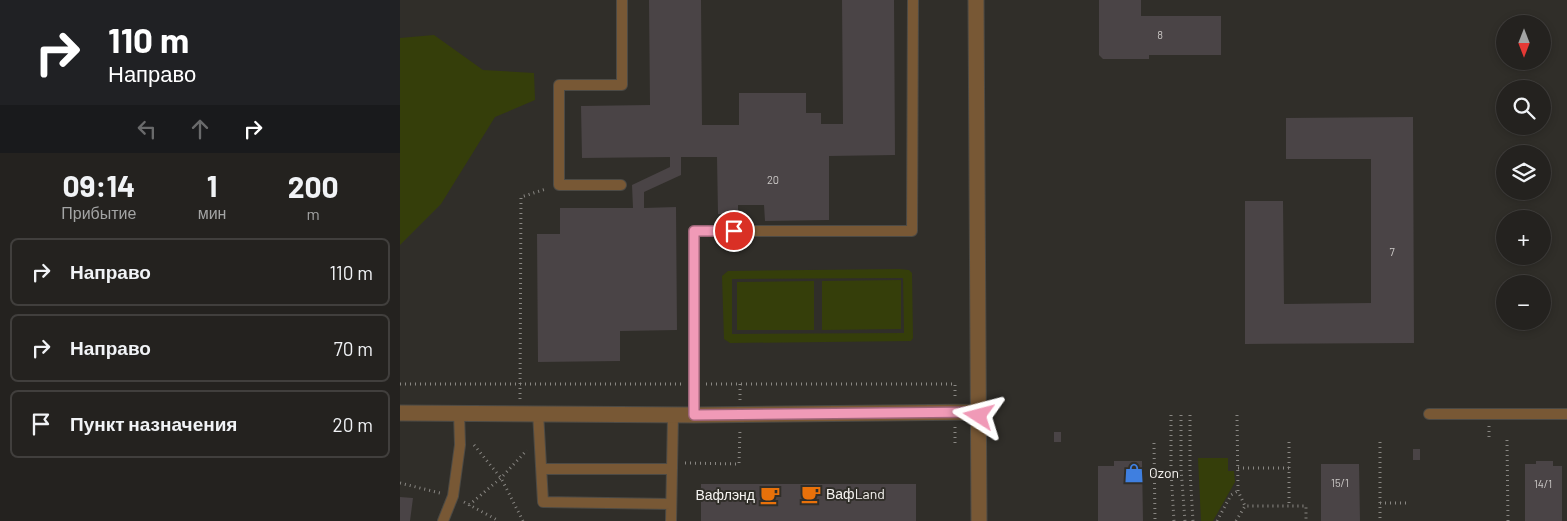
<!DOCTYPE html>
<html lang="ru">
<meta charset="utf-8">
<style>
:root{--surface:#24221f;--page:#302f2c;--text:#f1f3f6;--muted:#a3a4a4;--line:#413f3d}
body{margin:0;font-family:Barlow,sans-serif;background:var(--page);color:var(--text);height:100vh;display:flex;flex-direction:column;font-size:19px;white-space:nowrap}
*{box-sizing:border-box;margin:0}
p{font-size:16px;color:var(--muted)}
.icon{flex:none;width:28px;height:28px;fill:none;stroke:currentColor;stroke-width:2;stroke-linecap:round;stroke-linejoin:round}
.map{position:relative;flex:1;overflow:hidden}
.drawer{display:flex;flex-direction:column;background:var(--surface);width:400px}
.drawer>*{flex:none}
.top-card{background:#202124;color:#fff;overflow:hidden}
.needle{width:32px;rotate:180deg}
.controls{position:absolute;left:1096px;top:15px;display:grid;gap:10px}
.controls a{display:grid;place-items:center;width:55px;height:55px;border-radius:50%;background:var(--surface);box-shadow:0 2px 8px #0003,0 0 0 1px var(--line);font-size:25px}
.pin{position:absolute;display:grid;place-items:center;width:42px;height:42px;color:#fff;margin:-21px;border:2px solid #fff;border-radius:50%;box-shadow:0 1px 5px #0007}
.me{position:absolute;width:55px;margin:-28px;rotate:279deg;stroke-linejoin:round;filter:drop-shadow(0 0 4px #0008)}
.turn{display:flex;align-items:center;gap:18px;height:105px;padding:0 25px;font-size:22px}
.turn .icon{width:65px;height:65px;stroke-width:2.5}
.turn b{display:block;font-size:35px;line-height:42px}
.lanes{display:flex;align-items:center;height:48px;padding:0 25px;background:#0003;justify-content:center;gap:25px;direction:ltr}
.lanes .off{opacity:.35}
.eta{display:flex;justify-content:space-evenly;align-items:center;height:85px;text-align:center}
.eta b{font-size:30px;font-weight:700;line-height:35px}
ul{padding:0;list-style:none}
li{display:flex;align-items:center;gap:15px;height:68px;margin:0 10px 8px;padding:0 15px;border:2px solid var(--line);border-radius:8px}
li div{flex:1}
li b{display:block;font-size:19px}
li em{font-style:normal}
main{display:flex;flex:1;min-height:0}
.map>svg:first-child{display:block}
</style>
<main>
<section class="drawer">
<div class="top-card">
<div class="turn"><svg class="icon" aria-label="right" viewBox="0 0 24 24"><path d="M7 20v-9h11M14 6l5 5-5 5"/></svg><div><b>110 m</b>Направо</div></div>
<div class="lanes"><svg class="icon off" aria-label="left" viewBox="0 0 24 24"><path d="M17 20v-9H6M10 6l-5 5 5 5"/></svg><svg class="icon off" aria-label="ahead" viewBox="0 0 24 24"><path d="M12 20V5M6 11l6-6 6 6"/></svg><svg class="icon" aria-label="right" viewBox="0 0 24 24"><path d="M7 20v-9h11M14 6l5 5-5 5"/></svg></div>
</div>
<div class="eta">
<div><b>09:14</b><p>Прибытие</p></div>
<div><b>1</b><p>мин</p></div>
<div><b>200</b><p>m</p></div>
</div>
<ul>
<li><svg class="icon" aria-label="right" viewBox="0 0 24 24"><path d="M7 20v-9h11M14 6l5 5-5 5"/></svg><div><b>Направо</b></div><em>110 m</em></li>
<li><svg class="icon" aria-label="right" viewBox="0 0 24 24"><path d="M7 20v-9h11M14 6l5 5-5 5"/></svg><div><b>Направо</b></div><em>70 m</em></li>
<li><svg class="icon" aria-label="arrive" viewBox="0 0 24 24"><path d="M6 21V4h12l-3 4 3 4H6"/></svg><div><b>Пункт назначения</b></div><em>20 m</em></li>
</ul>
</section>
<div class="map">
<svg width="1167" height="521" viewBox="0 0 1167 521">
<rect width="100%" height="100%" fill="#302e29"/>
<path fill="#353e0a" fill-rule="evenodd" d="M34 35 83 70 134 73 135 100 95 117 41 204 0 245V38Z
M499 269 509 270 512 273 513 338 511 341 330 343 324 339 322 276 328 271ZM503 278 504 333 332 334V279Z
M501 280V329L422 330V281Z
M414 281V330H337V282Z
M798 458H828V471H834L835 482 813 521H801Z"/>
<path fill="#4a4446" d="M249 0H301L302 125H339V93H406V113H421V124H443L442 0H494L495 155 429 156V220L365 221 364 205H338V214H318L317 157H281V175L244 192V208L276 207 277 330 220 331V361L138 362 137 234H160V208H233L232 185 270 167V157L182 158 181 106 250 105Z
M699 0H741V16H821V55H749V59H703L699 55Z
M1013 117 1014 343 845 344V201H883L884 304 971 303V159H886V118Z
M654 432H661V442H654Z
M1013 449H1020V460H1013Z
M714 461H742L743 521H698V466H714Z
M1136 461H1153V466H1162V521H1125V464H1136Z
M921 464H959L960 521H921Z
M301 484H516V521H301Z
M0 497 13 498 10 521H0Z"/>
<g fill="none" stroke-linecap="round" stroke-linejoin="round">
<defs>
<path id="lane" d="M221 185H159V85H222V0
M138 412 143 502 271 504
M1029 414H1167
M294 415V231H512L513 0
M143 469H272
M43 521 53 496 60 445 59 413
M271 521 273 415"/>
<path id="street" d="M576 0 579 521
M0 413 294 415 579 412"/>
</defs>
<use href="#lane" stroke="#4c4a45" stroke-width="12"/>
<use href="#street" stroke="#4c4a45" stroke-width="17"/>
<path stroke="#898783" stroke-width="3" stroke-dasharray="1 4" stroke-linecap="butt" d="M0 384H282
M306 384H555V399
M120 399 121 197 146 189
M340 400V384
M771 415V471L774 521
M781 415V469L785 521
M790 415V471L793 521
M837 415 838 491 845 506H906V521
M1089 426V441
M555 427V447
M1107 440 1108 521
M889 442V506
M980 442V521
M754 443 755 521
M74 445 101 478 123 521
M285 463 339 464 340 429
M838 468H889
M0 483 40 493
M64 502 99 521
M980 503H1006
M69 505 101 478 127 450
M817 521 831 495 838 491
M836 521 845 506"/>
<use href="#lane" stroke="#785835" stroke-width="10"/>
<use href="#street" stroke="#785835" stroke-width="15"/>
</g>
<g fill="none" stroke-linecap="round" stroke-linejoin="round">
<defs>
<path id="route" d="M334 231H294V415L579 412V416"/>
</defs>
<use href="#route" stroke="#9c6477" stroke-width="12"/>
<use href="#route" stroke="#f09ab7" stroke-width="9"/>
</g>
<defs>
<symbol id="shop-bare" viewBox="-9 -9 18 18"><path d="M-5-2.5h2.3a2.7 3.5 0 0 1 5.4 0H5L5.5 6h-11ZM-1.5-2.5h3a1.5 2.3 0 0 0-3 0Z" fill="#3f7fe0" stroke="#302e29" stroke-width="2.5" paint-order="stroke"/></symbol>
<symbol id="cafe-bare" viewBox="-9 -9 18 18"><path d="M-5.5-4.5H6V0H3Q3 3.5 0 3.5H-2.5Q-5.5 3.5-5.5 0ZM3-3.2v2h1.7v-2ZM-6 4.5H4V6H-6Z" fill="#e8710a" stroke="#302e29" stroke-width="2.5" paint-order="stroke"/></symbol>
</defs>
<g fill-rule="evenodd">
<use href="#shop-bare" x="720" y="459" width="28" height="28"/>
<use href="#cafe-bare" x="397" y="480" width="28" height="28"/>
<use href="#cafe-bare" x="356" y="481" width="28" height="28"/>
</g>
<g text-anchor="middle" stroke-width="4" stroke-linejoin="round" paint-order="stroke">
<g font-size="11" fill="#cbc8c6">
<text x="760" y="39">8</text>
<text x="373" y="184">20</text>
<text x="992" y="256">7</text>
<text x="940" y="487">15/1</text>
<text x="1143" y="488">14/1</text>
</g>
<g font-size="14" fill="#f6f4f1" stroke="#302e29" text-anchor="start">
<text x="749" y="478">Ozon</text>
<text x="426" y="499">ВафLand</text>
<text x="355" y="500" text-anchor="end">Вафлэнд</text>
</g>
</g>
</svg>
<div class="controls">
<a><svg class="needle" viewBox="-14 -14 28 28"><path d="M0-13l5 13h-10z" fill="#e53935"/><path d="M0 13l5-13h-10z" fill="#a3a4a4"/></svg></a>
<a><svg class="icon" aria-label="search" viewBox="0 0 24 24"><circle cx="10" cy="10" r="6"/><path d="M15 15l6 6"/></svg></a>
<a><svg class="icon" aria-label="layers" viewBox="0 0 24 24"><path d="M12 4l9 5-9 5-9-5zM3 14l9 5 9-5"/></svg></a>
<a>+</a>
<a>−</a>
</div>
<div class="pin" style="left:334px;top:231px;background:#d93025"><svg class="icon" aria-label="arrive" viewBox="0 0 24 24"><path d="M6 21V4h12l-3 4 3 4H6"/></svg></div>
<svg class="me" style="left:579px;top:416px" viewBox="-20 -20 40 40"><path d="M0-17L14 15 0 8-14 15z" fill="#f09ab7" stroke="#fff" stroke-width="4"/></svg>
</div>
</main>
